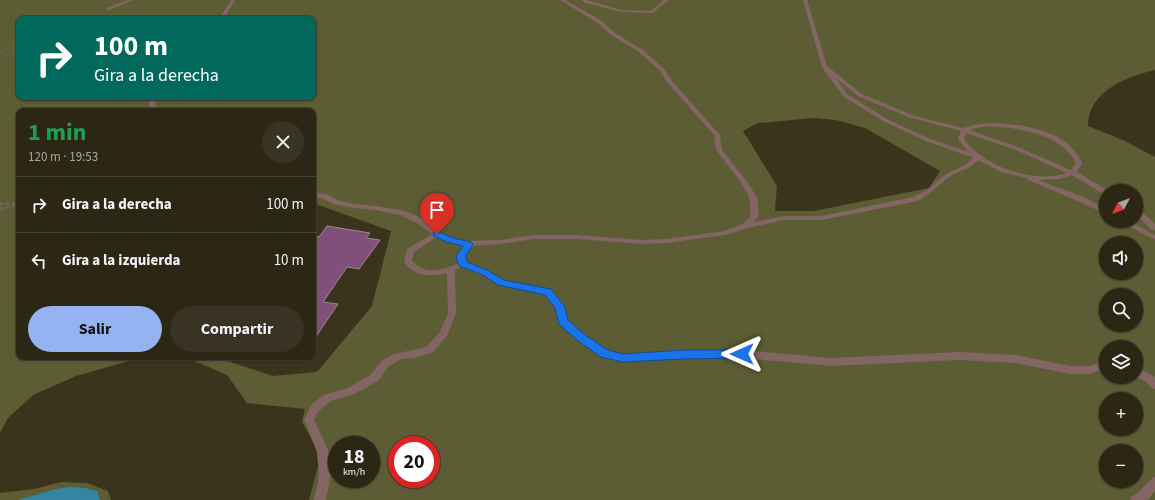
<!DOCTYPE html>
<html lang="es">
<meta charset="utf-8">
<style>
:root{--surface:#2c2715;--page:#383322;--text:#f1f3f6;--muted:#a6a5a0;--line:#484434;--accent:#95b2f1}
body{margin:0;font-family:"Source Sans 3",sans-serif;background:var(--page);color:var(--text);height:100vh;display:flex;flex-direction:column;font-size:15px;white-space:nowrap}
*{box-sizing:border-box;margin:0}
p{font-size:13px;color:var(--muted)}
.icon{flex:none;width:22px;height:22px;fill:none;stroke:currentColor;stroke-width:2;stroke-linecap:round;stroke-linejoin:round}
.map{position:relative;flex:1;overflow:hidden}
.panel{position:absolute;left:16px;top:108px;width:300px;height:252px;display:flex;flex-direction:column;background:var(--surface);border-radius:8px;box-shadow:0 1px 3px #0004,0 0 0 1px var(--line)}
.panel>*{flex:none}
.guide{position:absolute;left:16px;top:16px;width:300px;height:84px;border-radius:8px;box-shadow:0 1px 3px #0004,0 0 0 1px var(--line);background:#00695c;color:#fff;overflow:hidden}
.needle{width:26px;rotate:229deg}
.buttons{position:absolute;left:1099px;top:184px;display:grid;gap:8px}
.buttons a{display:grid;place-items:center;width:44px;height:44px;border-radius:50%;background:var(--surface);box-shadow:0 1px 3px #0004,0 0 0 1px var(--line);font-size:20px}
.speed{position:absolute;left:328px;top:436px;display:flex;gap:8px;font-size:20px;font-weight:700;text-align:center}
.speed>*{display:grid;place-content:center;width:52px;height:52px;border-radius:50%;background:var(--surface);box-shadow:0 1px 3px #0004,0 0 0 1px var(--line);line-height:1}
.speed small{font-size:10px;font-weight:400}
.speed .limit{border:6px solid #d22;background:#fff;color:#111}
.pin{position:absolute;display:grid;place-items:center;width:34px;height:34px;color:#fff;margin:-41px -17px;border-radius:50% 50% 50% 0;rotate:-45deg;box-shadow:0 0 4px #0007}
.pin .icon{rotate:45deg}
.me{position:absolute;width:44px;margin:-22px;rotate:270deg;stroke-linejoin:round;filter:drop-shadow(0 0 3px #0008)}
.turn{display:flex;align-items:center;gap:14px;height:84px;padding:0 12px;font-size:18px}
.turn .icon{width:52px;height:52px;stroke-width:2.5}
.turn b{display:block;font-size:28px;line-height:34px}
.round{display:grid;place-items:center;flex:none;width:42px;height:42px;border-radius:21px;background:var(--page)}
.head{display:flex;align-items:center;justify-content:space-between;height:68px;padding:0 12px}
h1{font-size:24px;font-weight:700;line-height:30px;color:#1e9e55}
.action{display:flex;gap:8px;margin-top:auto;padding:8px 12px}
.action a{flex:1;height:46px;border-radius:24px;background:var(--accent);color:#111;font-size:16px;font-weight:700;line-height:46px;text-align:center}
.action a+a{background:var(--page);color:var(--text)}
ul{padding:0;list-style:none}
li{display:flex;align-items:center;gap:12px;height:56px;padding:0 12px;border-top:1px solid var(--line)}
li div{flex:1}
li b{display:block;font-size:15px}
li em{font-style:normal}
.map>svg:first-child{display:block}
</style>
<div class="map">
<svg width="1155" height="500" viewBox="0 0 1155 500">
<rect width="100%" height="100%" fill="#3a341c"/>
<path fill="#5c5d34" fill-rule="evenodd" d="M0 0H1155V70C1130 76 1102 86 1091 110 1089 115 1088 121 1088 126L1125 141 1155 157V500H309L319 463 315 445 302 422 305 409 247 403 227 375 185 357H215L273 376 317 372 372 306 391 231 313 203V111H19V357H156L129 361 76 376 33 395 8 418 0 433ZM19 19H313V97H19ZM814 118 836 120 865 128 940 171 929 188 814 211H775L777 186 743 131 758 123ZM1106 191H1136V221H1106ZM1106 243H1136V273H1106ZM1106 295H1136V325H1106ZM1106 347H1136V377H1106ZM1106 399H1136V429H1106ZM337 445H371V479H337ZM397 445H431V479H397ZM1106 451H1136V481H1106Z
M61 482 87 483 108 491 111 500H0V493L34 489Z"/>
<path fill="#3385a2" d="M70 487 85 488 97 491 100 500H18L56 489Z"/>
<path fill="#804f7a" stroke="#9f879b" d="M327 226 370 233 366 238 380 240 359 269 347 267 323 302 338 304 313 341V236L319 237Z"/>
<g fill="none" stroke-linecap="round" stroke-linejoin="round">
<path stroke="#6c6752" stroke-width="1.5" stroke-dasharray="2 2" stroke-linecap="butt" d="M84 19 96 14
M0 52 19 45"/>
<path stroke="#6c6752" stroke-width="2.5" stroke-dasharray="3 3" stroke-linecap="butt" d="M0 204 19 203
M0 209 19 204"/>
<path fill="#836563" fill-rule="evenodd" d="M127 0H133L109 10 105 9Z
M231 0H235L224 19H219Z
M560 0H565L602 21 615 33 643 50 664 69 672 81 720 135 722 150 745 179 757 197 759 216 754 222 784 216H822L913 197 927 190 946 174 967 164 973 157 968 156 926 141 883 121 843 96 822 67 803 0H807L827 66 862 94 912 115 963 128C989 117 1046 126 1067 143 1074 149 1078 155 1082 163L1077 172 1109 191H1106V194H1103L1072 175 1060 179 1038 180 1084 197 1106 209V214L1078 201 1028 180 1027 178 1001 172 978 160C970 170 960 170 951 176 939 184 931 194 918 201L822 220H784L748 228 725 235 666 243 642 244 577 239H533L499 244 471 246 465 257 467 262 487 270 503 280 551 290 564 307 567 320 584 336 608 351 623 354 683 350H741L831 358 959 352 1016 355 1070 366H1090L1106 360V368L1090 374H1070L1016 363 959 360 831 366 741 358H683L623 362 602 357 578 340 560 323 556 308 545 294 498 284 481 274 463 267 455 270 456 313 447 336 433 352 415 358 401 359 388 367 378 381 355 394 331 401 320 410 314 419 329 452 331 476 326 500H314L319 476 317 452 304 419 312 404 324 395 348 388 370 375 382 361 396 353 415 350 427 346 440 332 448 313 447 273C430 277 415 277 404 262L407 249 432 234 417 223 400 215 376 210 353 208 333 204 322 198 313 197V193L327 194 338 200 353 204 376 206 405 211 423 219 440 232 453 238 468 241 499 240 533 235H577L642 240 666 239 724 231 743 224 751 216 749 197 740 181 716 150 714 135 668 83 660 71 639 52 611 35 598 23ZM836 78 858 96 908 117 961 131 958 139 968 152 930 139 887 119 847 94ZM986 126C1018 128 1059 132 1076 163L1071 170 1020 148 969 130ZM966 133 1016 150 1067 173C1034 184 984 167 964 139ZM437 237 448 242 463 245 457 257 459 263C442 270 426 276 412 261L414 252Z
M582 0H587L621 10 651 11 664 0H669L652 13 621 12 585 3Z
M152 97H158L155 102 157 111H151L149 102Z
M1136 209H1139L1155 224V230H1152L1136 215Z
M1119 221H1129L1155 235V240Z
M1136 367 1154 376 1155 378V389L1151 388 1146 382 1136 376Z
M1155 477V491L1148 500H1130L1132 496C1144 491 1145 481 1155 477Z"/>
</g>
<path fill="#1a73e8" stroke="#114b97" d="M437 231 453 238 471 242 473 244 466 256 467 262 487 270 504 280 551 289 565 307 568 320 585 335 608 350 623 354 683 350H742L745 351 747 354 745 357 742 358 683 359 623 362 601 357 578 341 559 324 555 308 545 295 498 285 481 274 459 266 456 256 463 246 447 242 434 236 433 234 434 232Z"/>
</svg>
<div class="buttons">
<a><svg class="needle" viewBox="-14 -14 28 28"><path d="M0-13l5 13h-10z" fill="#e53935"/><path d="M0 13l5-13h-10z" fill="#a6a5a0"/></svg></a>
<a><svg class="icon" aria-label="sound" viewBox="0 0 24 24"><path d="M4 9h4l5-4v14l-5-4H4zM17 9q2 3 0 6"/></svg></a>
<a><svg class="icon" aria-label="search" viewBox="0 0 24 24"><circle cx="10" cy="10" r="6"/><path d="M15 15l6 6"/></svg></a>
<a><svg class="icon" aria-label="layers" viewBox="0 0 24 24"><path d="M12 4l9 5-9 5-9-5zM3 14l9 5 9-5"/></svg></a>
<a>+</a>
<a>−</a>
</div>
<div class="speed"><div>18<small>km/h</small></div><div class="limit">20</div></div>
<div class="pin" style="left:437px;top:234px;background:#d93025"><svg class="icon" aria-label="arrive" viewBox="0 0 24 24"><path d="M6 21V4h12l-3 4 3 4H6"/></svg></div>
<svg class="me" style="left:742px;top:354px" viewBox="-20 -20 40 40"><path d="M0-17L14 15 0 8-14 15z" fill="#1a73e8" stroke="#fff" stroke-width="4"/></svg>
<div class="guide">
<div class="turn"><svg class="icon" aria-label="right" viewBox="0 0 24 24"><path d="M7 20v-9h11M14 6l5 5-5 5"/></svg><div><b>100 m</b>Gira a la derecha</div></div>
</div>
<section class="panel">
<div class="head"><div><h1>1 min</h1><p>120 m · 19:53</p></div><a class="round"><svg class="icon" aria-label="close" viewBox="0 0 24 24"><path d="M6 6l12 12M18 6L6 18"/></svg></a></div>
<ul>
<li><svg class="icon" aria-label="right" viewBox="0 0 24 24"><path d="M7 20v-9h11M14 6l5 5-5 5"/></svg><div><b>Gira a la derecha</b></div><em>100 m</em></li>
<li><svg class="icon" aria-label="left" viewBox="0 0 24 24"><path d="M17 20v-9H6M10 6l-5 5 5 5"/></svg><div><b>Gira a la izquierda</b></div><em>10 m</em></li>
</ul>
<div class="action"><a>Salir</a><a>Compartir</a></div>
</section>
</div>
